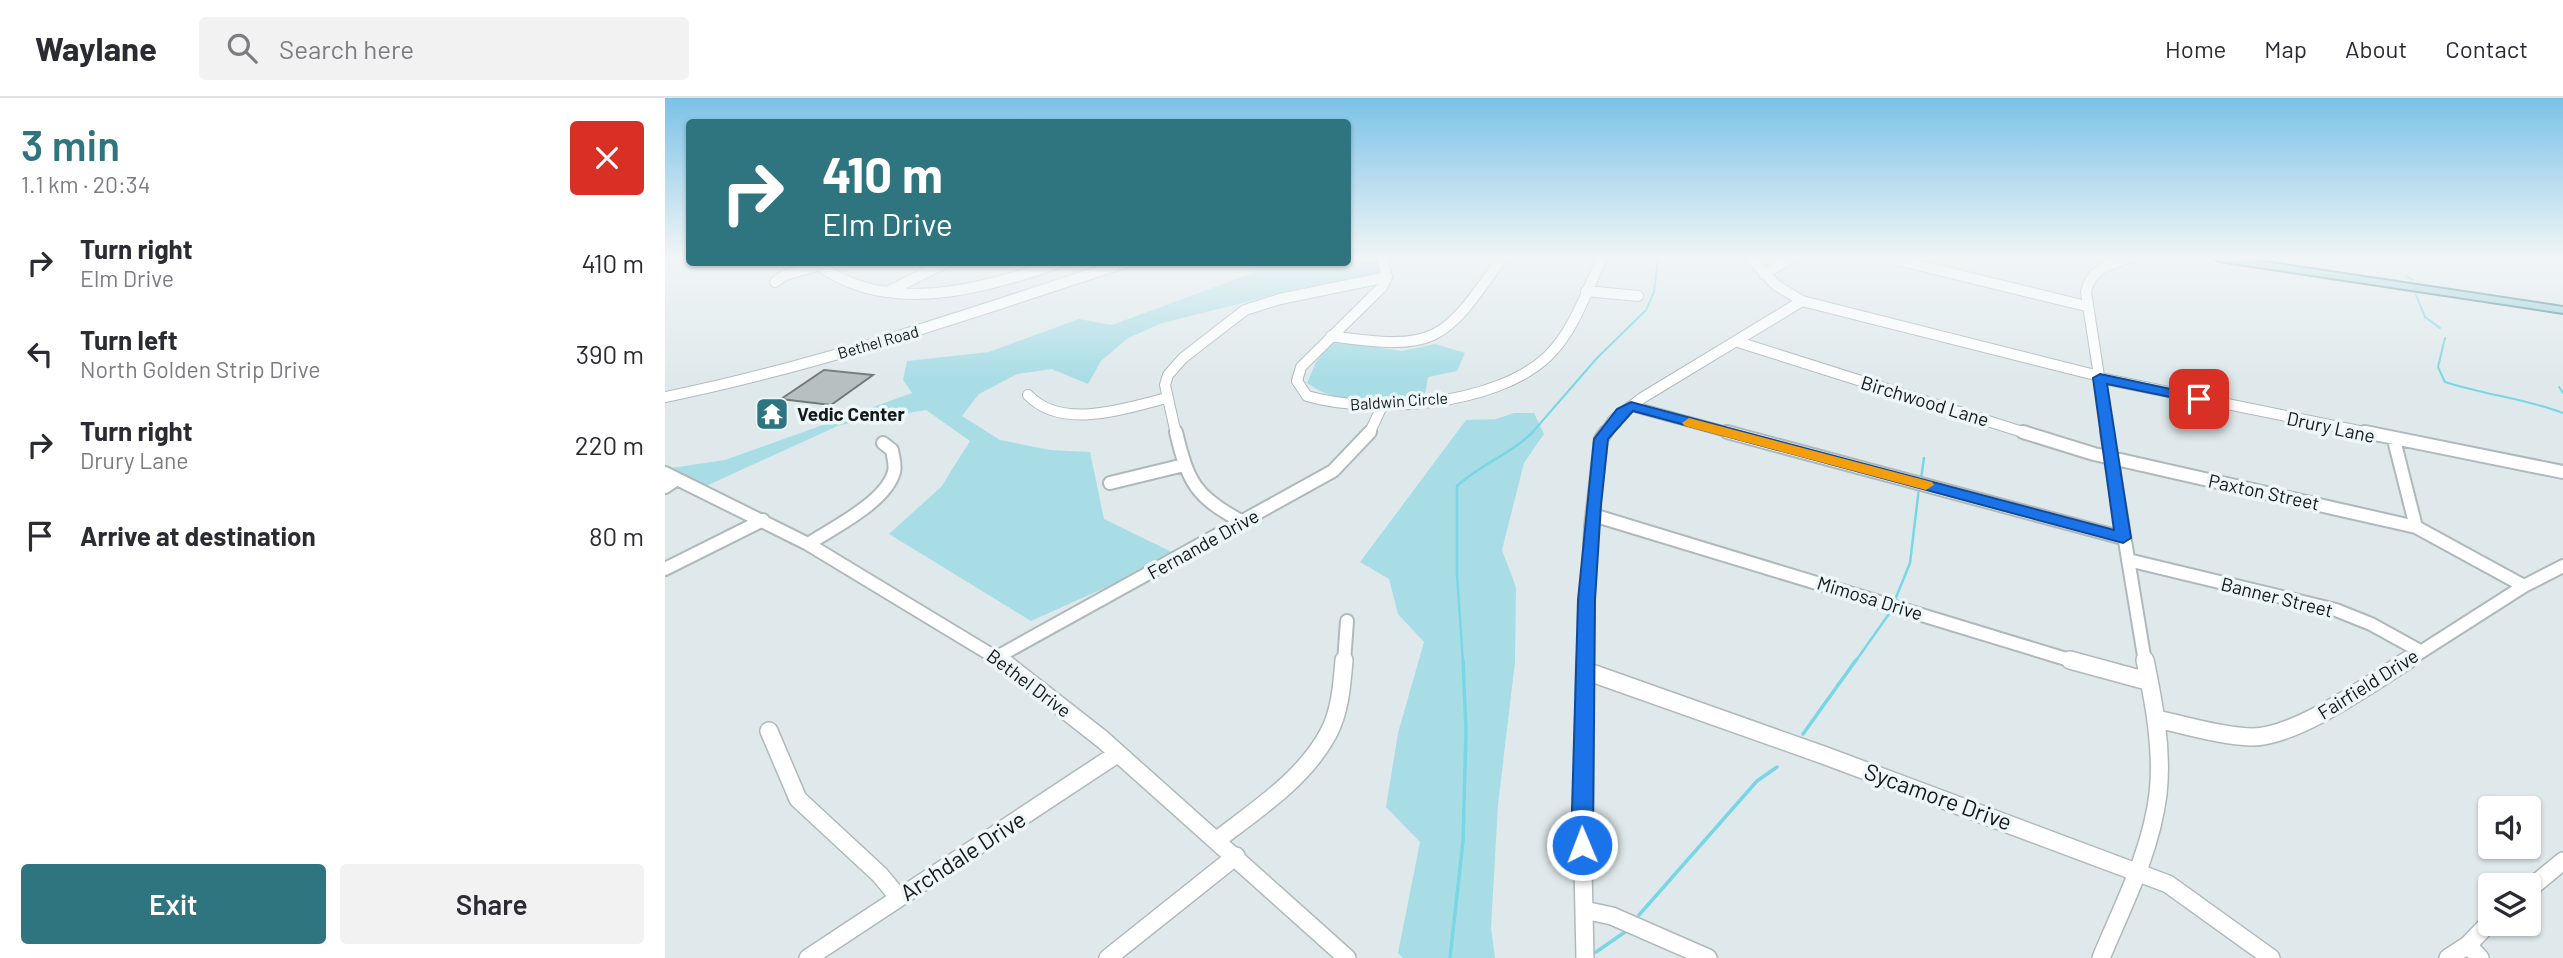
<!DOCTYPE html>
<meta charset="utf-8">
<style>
:root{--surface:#fff;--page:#f2f2f3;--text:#2b2b33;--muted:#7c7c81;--line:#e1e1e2;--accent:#2e7580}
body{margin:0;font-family:Barlow,sans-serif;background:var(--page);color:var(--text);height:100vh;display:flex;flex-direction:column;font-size:26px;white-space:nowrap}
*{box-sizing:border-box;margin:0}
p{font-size:23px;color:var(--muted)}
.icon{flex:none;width:38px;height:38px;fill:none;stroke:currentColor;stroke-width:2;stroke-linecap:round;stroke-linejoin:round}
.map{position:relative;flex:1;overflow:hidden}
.details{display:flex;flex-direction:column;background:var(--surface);width:665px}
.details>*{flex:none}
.hud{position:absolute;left:21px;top:21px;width:665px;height:147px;border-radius:7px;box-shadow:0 2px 5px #0004;background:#2e7580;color:#fff;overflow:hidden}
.fabs{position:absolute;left:1813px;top:698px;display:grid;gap:14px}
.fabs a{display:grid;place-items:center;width:63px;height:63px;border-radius:7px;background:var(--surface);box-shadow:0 2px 5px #0004;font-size:35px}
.pin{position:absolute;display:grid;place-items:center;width:60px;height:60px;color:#fff;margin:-30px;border-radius:14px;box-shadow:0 4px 10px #0006}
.me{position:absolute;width:77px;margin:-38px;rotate:359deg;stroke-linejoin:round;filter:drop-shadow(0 0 5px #0008)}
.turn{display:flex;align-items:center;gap:24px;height:147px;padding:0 21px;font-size:32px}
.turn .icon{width:91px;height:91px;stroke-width:2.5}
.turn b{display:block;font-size:49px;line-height:60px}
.round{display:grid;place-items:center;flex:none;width:74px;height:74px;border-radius:7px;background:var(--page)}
.head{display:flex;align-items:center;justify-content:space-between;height:119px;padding:0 21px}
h1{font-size:42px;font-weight:600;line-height:52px;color:var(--accent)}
.cta{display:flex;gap:14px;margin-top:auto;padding:14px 21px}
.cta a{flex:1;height:80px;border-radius:7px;background:var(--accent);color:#fff;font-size:28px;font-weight:600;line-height:80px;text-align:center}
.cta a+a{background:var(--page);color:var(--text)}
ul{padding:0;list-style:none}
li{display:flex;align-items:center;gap:21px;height:91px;padding:0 21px}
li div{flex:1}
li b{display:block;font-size:26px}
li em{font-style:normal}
header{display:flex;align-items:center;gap:42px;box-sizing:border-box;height:98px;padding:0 35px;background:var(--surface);border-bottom:2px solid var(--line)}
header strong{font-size:33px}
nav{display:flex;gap:38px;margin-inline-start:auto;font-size:24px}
.search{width:490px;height:63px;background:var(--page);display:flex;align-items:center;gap:18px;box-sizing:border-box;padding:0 24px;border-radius:7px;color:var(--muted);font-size:26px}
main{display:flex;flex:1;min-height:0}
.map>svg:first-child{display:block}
</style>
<header>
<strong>Waylane</strong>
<div class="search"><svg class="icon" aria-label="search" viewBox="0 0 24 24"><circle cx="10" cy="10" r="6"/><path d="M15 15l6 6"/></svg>Search here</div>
<nav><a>Home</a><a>Map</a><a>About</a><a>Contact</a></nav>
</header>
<main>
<section class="details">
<div class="head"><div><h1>3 min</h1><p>1.1 km · 20:34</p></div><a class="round" style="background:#d93025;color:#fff"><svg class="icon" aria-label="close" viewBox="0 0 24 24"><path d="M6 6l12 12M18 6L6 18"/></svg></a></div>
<ul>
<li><svg class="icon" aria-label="right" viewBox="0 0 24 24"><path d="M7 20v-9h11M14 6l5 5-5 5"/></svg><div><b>Turn right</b><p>Elm Drive</p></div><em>410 m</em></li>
<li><svg class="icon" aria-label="left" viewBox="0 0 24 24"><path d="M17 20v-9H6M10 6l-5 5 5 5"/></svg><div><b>Turn left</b><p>North Golden Strip Drive</p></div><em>390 m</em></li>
<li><svg class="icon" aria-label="right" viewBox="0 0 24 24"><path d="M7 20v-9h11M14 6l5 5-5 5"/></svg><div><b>Turn right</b><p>Drury Lane</p></div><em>220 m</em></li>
<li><svg class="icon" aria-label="arrive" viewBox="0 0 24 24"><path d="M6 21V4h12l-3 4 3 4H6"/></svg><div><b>Arrive at destination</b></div><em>80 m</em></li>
</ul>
<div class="cta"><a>Exit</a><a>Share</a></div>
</section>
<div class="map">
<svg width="1898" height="860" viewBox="0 0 1898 860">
<rect width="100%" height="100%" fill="#dfe9eb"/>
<path fill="#a9dde6" d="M695 160H720L717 177 633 191 497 225 463 240 436 263 423 286 387 271 352 276 314 296 297 318 335 342 385 352 425 354 439 421 513 457 366 523 224 436 276 389 305 343 261 312 175 327 41 388 6 370 60 362 247 295 238 282 242 263 324 254 414 221 447 227 590 174 591 165H656L670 169Z
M668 243 737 253 770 246 800 255 792 273 763 279 760 297C717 300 680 312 642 285L651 264Z
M849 315H869L879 336 859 365 837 452 851 489 850 564 833 707 826 830 830 860H738L733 855 755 744 721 709 733 635 759 544 733 516 724 481 695 464 801 322 831 321Z"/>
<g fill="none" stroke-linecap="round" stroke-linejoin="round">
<path stroke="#79d7e5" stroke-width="2" d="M1741 178 1748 182
M1751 197 1760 219 1775 230
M1780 240 1773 269 1780 284C1820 297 1858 300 1898 315
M1894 289 1898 295
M866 336 932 260 981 212 989 194 993 160"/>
<path stroke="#79d7e5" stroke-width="2.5" d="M1256 381 1259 360
M1230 502 1245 465 1254 390
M798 564 792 477V388C816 366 846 356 868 334
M1190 564 1226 513"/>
<path stroke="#79d7e5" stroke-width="3.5" d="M1138 636 1191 562
M974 817 1092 683 1112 669
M931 854 960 834
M785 860 798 743 801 633 798 562"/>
</g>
<path fill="#b6c0c1" stroke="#717a7b" stroke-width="2" d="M159 272 208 277 166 307 116 301Z"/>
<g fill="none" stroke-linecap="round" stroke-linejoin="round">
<defs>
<path id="minor-far2" d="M717 160 722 179 717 189 636 269 632 283 642 298C708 317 831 308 883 258 909 233 922 192 937 160
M1085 160 1111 187 1137 203 1434 278
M1224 160 1421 208
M154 167C223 219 323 190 396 164
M1099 176 1126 160
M110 184 120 177 162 165
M224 193 282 164
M921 193 973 198
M666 238C771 253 778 245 837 160
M1073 244 1364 336
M1435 280 1709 336
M363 297C397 333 461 310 502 300
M0 299C157 267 310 214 462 164
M966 308 1069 336
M511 336 500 287 503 277 518 260 580 212 615 201 722 179
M704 336 718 306
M939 336 948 322 977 300 1137 203
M1443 336 1421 194C1425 171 1445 166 1465 160"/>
<path id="minor-far1" d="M511 334C523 384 530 399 578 424
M1062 334 1458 440
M1358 334 1429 356 1751 429
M1442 334 1480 564
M1700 334 1898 374
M1729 342 1751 429 1859 488
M0 375 143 446 338 564
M445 385 519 367
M0 389 12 381
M928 417 1411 564
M143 446C168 430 221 404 229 374 231 367 228 359 227 352L218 345
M1463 462 1671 512 1706 526 1755 553
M0 471 98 422
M332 559 668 373 705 334
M679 564 682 523
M920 564 926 429 936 341 941 334
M1740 564 1859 488 1898 468"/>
<path id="minor" d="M336 562 437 641 682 860
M1405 562 1482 583
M921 573 1161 658 1503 786 1606 860
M1491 621C1521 627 1555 638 1586 639 1630 640 1705 586 1743 562
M104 633 133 701 215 777 234 800
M552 742C591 712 639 681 663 636 675 614 677 587 679 562
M1864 791 1898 763
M919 812 947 818 1043 860
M1803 847 1815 860
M143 860 452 656
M443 860 571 758
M920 860 917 725 920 562
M1436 860C1458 807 1486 754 1493 696 1498 652 1489 605 1480 562
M1783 860 1803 847 1825 824"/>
<path id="major" d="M1549 160H1573L1898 209V215L1554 163Z"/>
</defs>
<use href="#minor-far2" stroke="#afb9ba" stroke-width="12"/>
<use href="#minor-far1" stroke="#afb9ba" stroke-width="16"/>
<use href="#minor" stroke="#afb9ba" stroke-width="20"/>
<use href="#major" stroke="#3a7b85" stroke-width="4"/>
<use href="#minor-far2" stroke="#fff" stroke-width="10"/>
<use href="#minor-far1" stroke="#fff" stroke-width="12"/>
<use href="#minor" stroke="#fff" stroke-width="17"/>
<use href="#major" fill="#95d0d9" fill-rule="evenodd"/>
</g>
<linearGradient id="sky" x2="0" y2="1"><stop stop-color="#7bc2e7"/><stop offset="0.57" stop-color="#f1f5f6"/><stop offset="1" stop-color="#f1f5f6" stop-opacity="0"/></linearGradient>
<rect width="1898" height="280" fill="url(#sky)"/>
<path fill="#1a73e8" stroke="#114b97" stroke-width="2" d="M1435 276 1534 297 1540 301 1534 305 1442 286 1466 440 1458 445 968 313 943 341 936 407 930 502 928 747 925 754 917 756 910 754 906 747 913 502 929 341 952 311 966 304 1449 432 1428 280Z"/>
<path fill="#f59e0b" d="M1024 320 1267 384 1269 387 1261 392 1020 328 1017 325Z"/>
<defs>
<symbol id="temple-square" viewBox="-11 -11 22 22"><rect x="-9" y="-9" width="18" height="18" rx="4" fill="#2e7580" stroke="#edf6f8"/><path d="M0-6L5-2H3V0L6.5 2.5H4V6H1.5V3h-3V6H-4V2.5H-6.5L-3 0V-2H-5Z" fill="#fff"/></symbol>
</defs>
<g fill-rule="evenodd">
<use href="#temple-square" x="88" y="297" width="38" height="38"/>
</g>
<g text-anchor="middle" stroke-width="7" stroke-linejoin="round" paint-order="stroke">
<g font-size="16" fill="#141818" stroke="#edf6f8">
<text transform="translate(213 244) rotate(-16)" y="6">Bethel Road</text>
<text transform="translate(734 303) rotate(-4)" y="6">Baldwin Circle</text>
</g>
<g font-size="19" fill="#141818" stroke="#edf6f8">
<text transform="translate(1260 303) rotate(17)" y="7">Birchwood Lane</text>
<text transform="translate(1666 329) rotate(12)" y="7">Drury Lane</text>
<text transform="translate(1599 394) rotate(12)" y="7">Paxton Street</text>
<text transform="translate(538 446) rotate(-29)" y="7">Fernande Drive</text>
<text transform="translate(1612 499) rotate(14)" y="7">Banner Street</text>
<text transform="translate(1205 500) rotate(17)" y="7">Mimosa Drive</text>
<text transform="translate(364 585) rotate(37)" y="7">Bethel Drive</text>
<text transform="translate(1703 586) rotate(-32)" y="7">Fairfield Drive</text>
</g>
<g font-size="19" font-weight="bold" fill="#141818" stroke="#edf6f8" text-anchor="start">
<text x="132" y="323">Vedic Center</text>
</g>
<g font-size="23" fill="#141818" stroke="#edf6f8">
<text transform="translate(1273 699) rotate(20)" y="8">Sycamore Drive</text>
<text transform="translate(298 758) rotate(-33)" y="8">Archdale Drive</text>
</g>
</g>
</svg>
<div class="fabs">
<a><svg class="icon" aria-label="sound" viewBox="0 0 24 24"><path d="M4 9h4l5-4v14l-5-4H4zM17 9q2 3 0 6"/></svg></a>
<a><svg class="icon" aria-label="layers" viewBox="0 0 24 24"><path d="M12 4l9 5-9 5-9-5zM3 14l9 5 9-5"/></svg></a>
</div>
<div class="pin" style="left:1534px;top:301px;background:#d93025"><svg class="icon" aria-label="arrive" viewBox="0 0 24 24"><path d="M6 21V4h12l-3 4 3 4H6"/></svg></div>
<svg class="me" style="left:917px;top:747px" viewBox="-20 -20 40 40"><circle r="17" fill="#1a73e8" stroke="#fff" stroke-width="3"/><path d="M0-11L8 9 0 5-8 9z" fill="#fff"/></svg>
<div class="hud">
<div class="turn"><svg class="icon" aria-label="right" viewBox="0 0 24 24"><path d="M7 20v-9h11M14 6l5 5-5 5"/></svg><div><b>410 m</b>Elm Drive</div></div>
</div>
</div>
</main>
